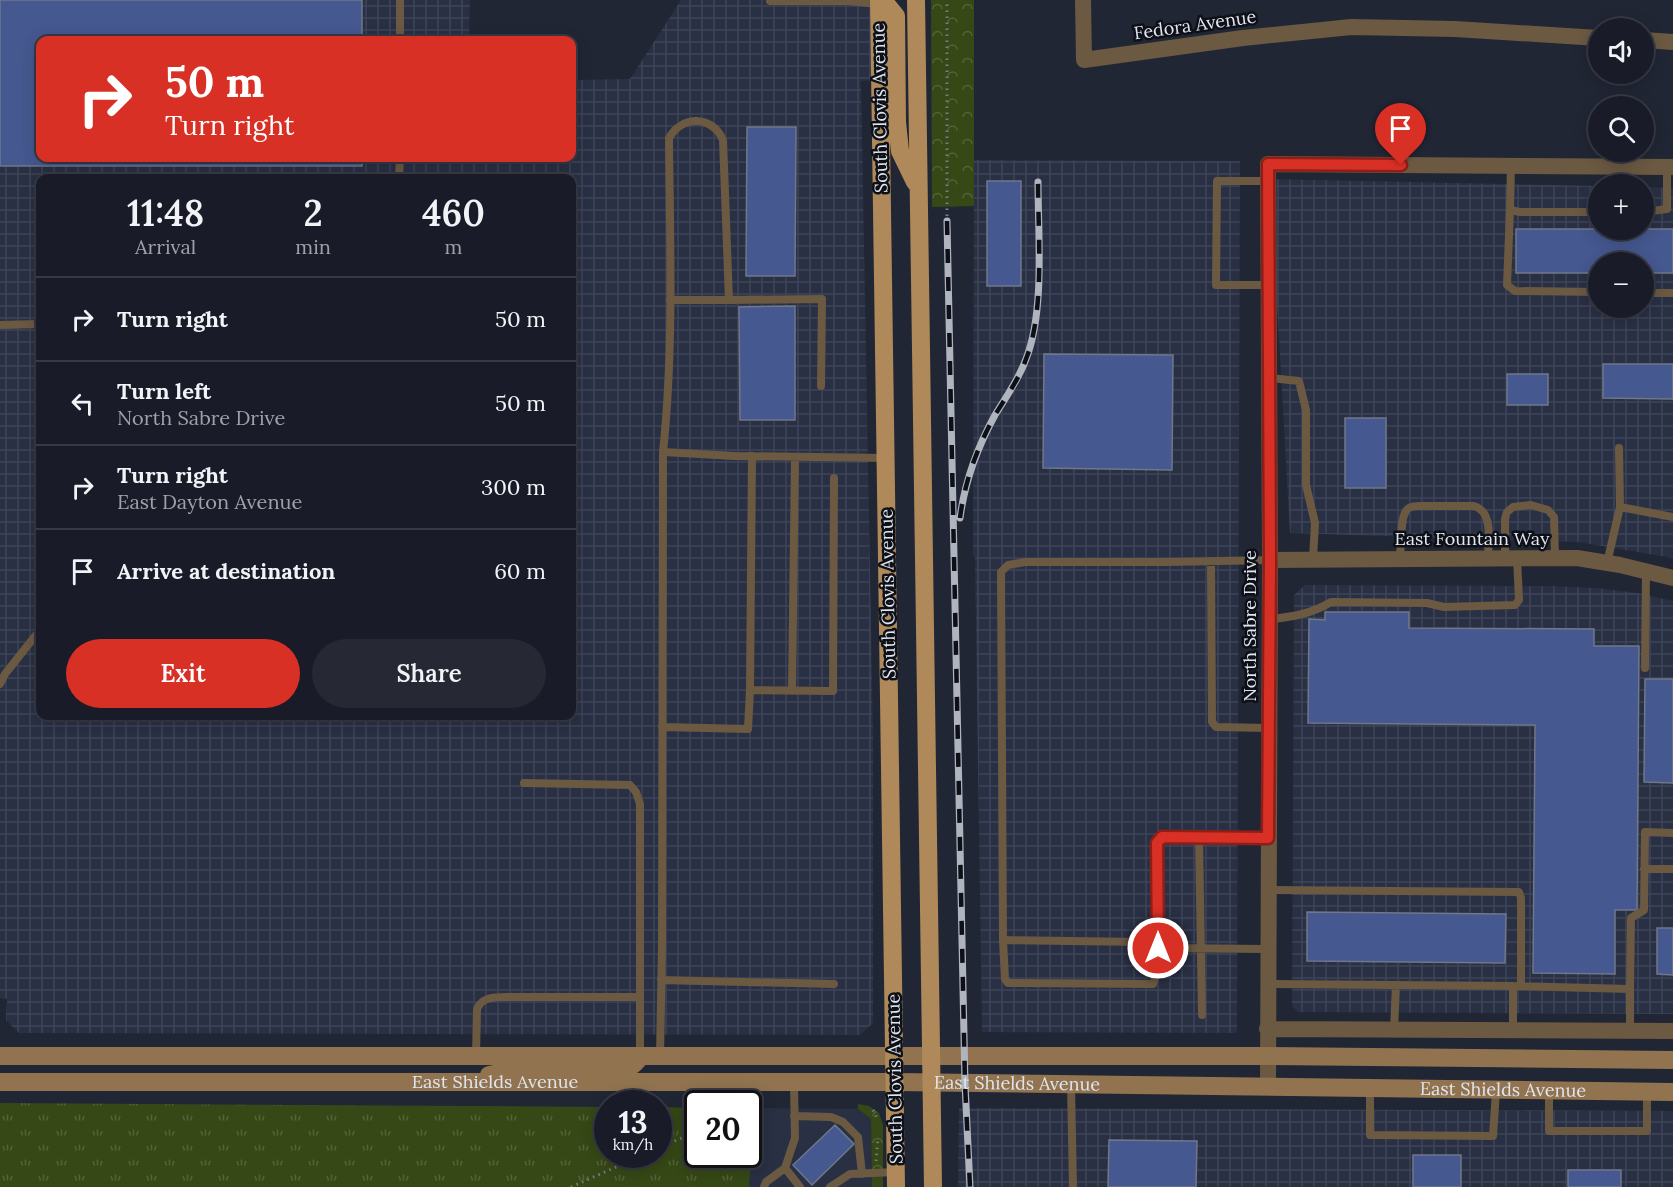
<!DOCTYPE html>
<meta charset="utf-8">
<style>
:root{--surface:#191c28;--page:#262934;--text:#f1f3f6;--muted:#9fa1a8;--line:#373a45;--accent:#d93025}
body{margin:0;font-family:Lora,serif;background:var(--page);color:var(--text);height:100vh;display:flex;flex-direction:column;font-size:22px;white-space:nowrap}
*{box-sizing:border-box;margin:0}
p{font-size:20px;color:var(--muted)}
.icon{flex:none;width:33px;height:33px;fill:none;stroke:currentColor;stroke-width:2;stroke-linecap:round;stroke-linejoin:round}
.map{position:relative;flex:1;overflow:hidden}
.drawer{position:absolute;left:36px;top:174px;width:540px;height:546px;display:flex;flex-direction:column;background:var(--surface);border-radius:12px;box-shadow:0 3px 15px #0003,0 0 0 2px var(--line)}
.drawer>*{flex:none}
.guide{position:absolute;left:36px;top:36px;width:540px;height:126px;border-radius:12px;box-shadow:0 3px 15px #0003,0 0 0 2px var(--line);background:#d93025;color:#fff;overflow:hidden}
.tools{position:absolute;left:1588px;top:18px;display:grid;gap:12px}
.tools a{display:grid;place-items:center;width:66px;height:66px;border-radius:50%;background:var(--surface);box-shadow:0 3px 15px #0003,0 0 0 2px var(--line);font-size:30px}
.speed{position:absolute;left:594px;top:1090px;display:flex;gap:12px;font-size:30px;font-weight:700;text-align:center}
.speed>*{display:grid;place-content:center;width:78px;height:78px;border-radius:50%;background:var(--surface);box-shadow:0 3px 15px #0003,0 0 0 2px var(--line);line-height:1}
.speed small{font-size:15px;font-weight:400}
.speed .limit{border:3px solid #111;border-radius:9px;background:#fff;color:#111}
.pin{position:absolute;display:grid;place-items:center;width:51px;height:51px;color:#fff;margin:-62px -26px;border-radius:50% 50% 50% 0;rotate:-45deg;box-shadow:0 0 6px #0007}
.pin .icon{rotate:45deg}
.me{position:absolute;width:66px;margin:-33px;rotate:0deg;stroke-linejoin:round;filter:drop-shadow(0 0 4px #0008)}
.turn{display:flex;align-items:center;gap:21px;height:126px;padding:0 30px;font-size:27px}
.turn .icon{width:78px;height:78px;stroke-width:2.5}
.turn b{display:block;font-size:42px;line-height:51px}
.eta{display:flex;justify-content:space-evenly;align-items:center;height:102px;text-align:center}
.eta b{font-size:36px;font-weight:600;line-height:42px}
.primary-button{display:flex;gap:12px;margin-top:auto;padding:12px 30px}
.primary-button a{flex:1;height:69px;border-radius:36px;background:var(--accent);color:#fff;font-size:24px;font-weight:600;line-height:69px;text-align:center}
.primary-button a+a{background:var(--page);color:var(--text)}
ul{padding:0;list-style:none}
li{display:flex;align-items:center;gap:18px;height:84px;padding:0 30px;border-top:2px solid var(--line)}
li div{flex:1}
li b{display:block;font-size:22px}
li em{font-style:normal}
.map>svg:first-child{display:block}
</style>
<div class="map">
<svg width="1673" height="1187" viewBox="0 0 1673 1187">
<defs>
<pattern id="industrial-grid" width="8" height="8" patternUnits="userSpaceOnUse" patternTransform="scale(1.5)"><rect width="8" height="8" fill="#293044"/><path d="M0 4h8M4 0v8" fill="none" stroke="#3e4456"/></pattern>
<pattern id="grass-tufts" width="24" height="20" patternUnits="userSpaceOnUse" patternTransform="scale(1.5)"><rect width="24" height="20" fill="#364816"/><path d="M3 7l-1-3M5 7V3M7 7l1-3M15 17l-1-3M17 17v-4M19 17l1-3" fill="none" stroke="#536238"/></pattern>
<pattern id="park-crowns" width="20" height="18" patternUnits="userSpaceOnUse" patternTransform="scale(1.5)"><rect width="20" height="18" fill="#364816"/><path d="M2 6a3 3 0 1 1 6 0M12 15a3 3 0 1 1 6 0" fill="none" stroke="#536238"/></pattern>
</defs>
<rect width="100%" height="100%" fill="#212635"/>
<path fill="#293044" d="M755 1108 858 1109 871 1119 872 1187H749Z"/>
<path fill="url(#industrial-grid)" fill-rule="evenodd" d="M0 0H470L469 40H40V158H572V80L630 79 681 0H873V80L861 81 873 736V1023L860 1035 19 1033 6 1020 7 999 0 998ZM40 178H572V716H40Z
M974 160 1240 161 1237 1033 982 1032 975 557 973 556Z
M1270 179 1599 186V230H1644V187L1673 188V558L1578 542 1290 533ZM1599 262H1644V308H1599Z
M1305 585 1552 586 1595 588 1638 593 1673 601V1014L1298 1012 1292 1006 1294 595Z
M959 1108 1673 1111V1187H958Z"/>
<path fill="url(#grass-tufts)" d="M0 1103 607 1107 608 1155H658L659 1107 697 1108 698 1155H748L749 1108H755L749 1187H0Z"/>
<path fill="url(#park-crowns)" d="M931 0H974V206L932 207Z
M858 1104 869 1106 879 1113 883 1125V1187H872L871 1119 858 1109Z"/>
<path fill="#45588f" stroke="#707789" stroke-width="1.5" d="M0 0H362V40H40V158H362V166H0Z
M747 127H796L795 276H746Z
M987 181H1021V286H987Z
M1516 229H1673V273H1644V262H1599V273H1516Z
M795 306V420H740L739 307Z
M1044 354 1173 355 1172 470 1043 468Z
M1603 364H1673V399L1603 398Z
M1507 374H1548V405H1507Z
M1345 418H1386V488H1345Z
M1325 612H1409V628L1594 629V646H1639L1637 910H1615V974L1533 973 1535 725 1308 723 1309 619 1325 620Z
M1645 679H1673V783L1644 782Z
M1307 912 1506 914 1505 963 1307 961Z
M1657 928H1673V975L1657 974Z
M835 1125 854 1144 812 1185 793 1165Z
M1109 1140 1197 1141 1196 1187H1108Z
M1413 1155H1461V1187H1413Z
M1568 1170H1621V1187H1568Z"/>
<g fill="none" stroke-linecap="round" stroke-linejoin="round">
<path stroke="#767b87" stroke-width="3" stroke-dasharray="1.5 4.5" stroke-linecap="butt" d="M947 216V0
M873 1110 878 1120
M658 1148 689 1135 698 1133
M876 1161 878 1138
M571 1187 643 1155"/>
<path stroke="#6b5942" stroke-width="8" d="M400 0V40
M770 1H848L879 4
M399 178 400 158
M1269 181H1217L1216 285H1269
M1510 210 1511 166
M1599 212H1520L1510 210 1507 285 1515 291 1599 292
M1644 212 1667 209V167
M1644 293H1673
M670 300H729
M0 325 40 324
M1270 378 1299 381 1306 410V485L1315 523 1313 559
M663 452 735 456 886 458
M1620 507 1673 517
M1505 558V519L1507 512 1513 507 1531 505 1548 510 1554 517 1555 558
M1400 559C1401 548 1400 519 1406 511 1408 507 1414 506 1419 506H1474C1494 512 1488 542 1488 558
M1211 561 1212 722 1216 727 1269 728
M1607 563 1620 507 1619 448
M1270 619C1292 617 1311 614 1331 602L1427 603 1444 607 1515 605 1519 600 1517 558
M1645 668 1646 571
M0 684 5 674 40 630
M750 690 752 456
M792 691 795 457
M662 727 748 729 750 690 833 691 834 478
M524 783 630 785 636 792 640 804V1056
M1199 837 1268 838
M1644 869H1673
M1268 890 1519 892 1521 898V986
M1003 940 1005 979 1008 983 1153 984C1163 964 1157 870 1157 843L1163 837H1199L1202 1015
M1267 949 1157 948 1143 942 1003 940 1001 572 1008 565 1025 562H1169L1270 560
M661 980 834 984
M1267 984 1513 986V1030
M1517 986 1630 989V1031
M1630 989 1631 918 1644 910 1645 832 1673 833
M1394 1030 1396 985
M476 1056 477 1009C482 997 494 997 506 997H640
M660 1057 662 946 663 452C674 348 670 243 669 138 682 115 712 115 723 140L729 300 822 299 821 386
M794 1083 795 1138 785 1168 800 1187
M1071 1085 1073 1187
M1370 1089V1135L1493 1136 1496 1091
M1549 1091V1131H1647V1092
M794 1116 831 1117 843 1122 858 1137 862 1174
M764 1187 766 1182 785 1168
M830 1187 850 1174 896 1172"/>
<path stroke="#6b5942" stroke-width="16" d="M1083 0 1084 60 1243 38 1351 27 1455 29 1599 38
M1644 40 1673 42
M1270 560 1577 558 1620 565 1673 578
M1267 1029 1673 1031
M1268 1087 1270 560 1268 164 1673 167"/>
<g stroke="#91744f" stroke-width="18">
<path d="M0 1056H1267L1673 1060"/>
<path d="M489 1075 514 1070H618C628 1069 634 1066 640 1057"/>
<path id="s1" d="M0 1082H895L1673 1092"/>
</g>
<path stroke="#af8959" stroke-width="18" d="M879 0 896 1187
M916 0 933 1187
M879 4 887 5 896 16 897 122 900 151 915 182"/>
<defs>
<path id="rail" d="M947 221 965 1084 970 1187
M960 518C965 480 977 448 995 415 1006 397 1019 379 1026 359 1045 311 1038 235 1038 182"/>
</defs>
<use href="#rail" stroke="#b0b4bf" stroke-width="7"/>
<use href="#rail" stroke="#0d1016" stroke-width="4.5" stroke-dasharray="14" stroke-linecap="butt"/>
</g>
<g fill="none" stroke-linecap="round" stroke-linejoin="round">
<defs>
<path id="route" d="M1158 948 1157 843 1162 837 1268 838 1270 560 1268 164 1401 165"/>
</defs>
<use href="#route" stroke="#8d1f18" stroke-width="15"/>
<use href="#route" stroke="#d93025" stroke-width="10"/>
</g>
<g text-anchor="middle" stroke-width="5" stroke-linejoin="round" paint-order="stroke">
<g font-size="18" fill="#e1e5ef" stroke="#0d1016">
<text transform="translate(1195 25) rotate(-8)" y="6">Fedora Avenue</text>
<text transform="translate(880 108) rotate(-91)" y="6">South Clovis Avenue</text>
<text x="1472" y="545">East Fountain Way</text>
<text transform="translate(888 594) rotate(-91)" y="6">South Clovis Avenue</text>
<text transform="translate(1250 626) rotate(-90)" y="6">North Sabre Drive</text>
<text transform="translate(895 1079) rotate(-91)" y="6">South Clovis Avenue</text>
<text dy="6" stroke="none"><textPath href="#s1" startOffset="495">East Shields Avenue</textPath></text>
<text dy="6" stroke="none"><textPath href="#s1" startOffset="1017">East Shields Avenue</textPath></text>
<text dy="6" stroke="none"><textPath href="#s1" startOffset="1503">East Shields Avenue</textPath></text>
</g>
</g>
</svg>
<div class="tools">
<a><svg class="icon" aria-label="sound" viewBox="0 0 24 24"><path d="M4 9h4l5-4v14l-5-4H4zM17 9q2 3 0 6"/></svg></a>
<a><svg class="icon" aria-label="search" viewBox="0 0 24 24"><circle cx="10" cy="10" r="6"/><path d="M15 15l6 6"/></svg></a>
<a>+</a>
<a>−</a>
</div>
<div class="speed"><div>13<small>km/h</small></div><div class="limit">20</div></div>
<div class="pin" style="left:1401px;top:165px;background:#d93025"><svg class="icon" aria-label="arrive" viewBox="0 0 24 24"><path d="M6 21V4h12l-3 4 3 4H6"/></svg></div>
<svg class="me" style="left:1158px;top:948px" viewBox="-20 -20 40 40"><circle r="17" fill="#d93025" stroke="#fff" stroke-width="3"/><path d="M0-11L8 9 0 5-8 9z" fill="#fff"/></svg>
<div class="guide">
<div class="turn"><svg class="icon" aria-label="right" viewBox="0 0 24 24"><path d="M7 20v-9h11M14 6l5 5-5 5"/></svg><div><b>50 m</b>Turn right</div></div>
</div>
<section class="drawer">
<div class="eta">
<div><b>11:48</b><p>Arrival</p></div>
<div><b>2</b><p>min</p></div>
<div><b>460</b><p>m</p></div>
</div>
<ul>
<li><svg class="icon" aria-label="right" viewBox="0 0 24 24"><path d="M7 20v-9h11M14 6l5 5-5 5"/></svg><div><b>Turn right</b></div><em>50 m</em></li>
<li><svg class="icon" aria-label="left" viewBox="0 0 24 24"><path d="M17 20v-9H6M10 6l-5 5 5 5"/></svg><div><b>Turn left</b><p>North Sabre Drive</p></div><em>50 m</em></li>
<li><svg class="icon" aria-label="right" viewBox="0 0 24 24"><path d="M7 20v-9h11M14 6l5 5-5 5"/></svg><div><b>Turn right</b><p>East Dayton Avenue</p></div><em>300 m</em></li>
<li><svg class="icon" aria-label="arrive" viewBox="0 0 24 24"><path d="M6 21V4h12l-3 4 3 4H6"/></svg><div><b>Arrive at destination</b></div><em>60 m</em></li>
</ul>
<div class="primary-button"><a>Exit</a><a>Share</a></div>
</section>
</div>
